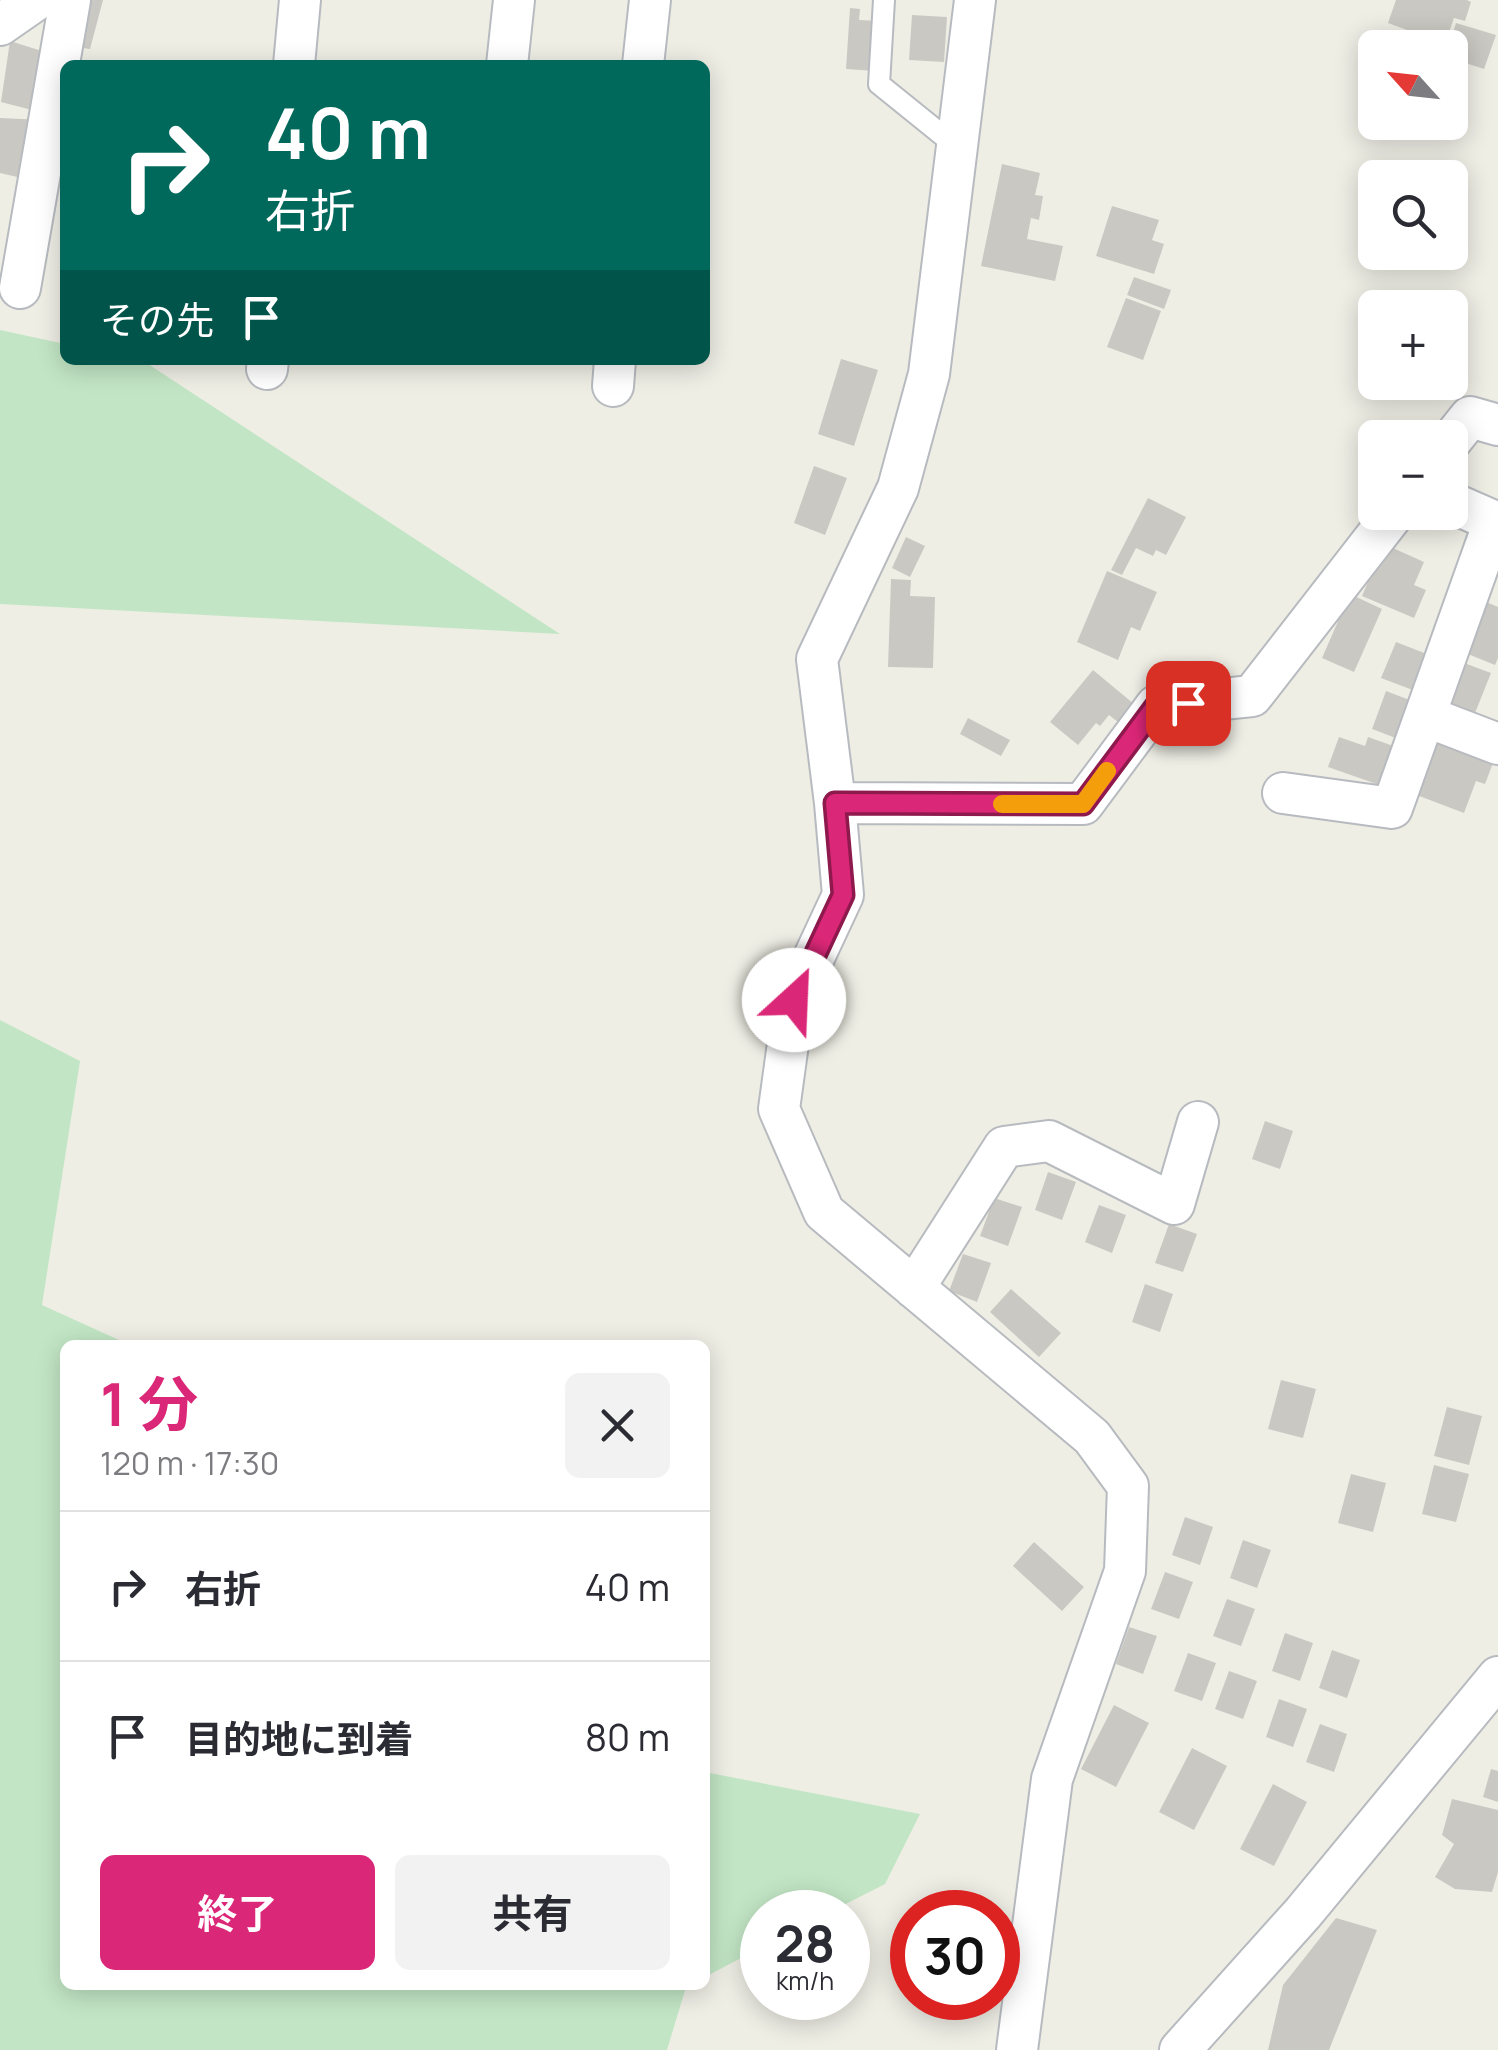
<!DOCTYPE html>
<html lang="ja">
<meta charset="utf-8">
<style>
:root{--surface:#fff;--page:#f2f2f3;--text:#2b2b33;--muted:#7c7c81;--line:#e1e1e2;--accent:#db2777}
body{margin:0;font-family:Manrope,"Noto Sans JP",sans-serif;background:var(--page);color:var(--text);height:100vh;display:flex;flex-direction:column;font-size:38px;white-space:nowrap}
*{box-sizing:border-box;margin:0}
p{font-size:32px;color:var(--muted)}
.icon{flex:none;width:55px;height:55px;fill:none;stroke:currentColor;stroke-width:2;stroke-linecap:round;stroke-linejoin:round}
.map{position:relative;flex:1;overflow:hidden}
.panel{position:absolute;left:60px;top:1340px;width:650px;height:650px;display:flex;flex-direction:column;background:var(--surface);border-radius:15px;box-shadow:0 5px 25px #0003}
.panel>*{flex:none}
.guide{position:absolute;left:60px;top:60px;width:650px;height:305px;border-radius:15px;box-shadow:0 5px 25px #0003;background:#00695c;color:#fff;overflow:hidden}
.needle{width:65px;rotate:297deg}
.fabs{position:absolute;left:1358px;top:30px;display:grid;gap:20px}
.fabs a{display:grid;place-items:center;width:110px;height:110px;border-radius:15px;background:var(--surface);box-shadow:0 5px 25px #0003;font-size:50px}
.speed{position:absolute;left:740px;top:1890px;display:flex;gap:20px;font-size:50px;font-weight:700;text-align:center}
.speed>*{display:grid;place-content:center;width:130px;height:130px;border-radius:50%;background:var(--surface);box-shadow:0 5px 25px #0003;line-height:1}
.speed small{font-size:25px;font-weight:400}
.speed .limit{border:15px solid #d22;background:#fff;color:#111}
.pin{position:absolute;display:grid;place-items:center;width:85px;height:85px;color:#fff;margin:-42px;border-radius:20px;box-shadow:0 5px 15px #0006}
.me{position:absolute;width:110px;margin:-55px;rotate:25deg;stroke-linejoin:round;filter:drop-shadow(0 0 8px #0008)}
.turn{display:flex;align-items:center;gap:35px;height:210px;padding:0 40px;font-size:45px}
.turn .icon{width:130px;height:130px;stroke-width:2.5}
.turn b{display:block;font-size:70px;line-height:85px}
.then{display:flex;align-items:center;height:95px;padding:0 40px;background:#0003;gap:20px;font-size:38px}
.round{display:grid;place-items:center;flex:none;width:105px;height:105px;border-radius:15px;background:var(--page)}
.summary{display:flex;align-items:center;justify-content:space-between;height:170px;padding:0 40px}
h1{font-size:60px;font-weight:700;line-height:75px;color:var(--accent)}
.button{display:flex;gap:20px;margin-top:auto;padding:20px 40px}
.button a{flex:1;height:115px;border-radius:15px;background:var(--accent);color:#fff;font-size:40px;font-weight:700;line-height:115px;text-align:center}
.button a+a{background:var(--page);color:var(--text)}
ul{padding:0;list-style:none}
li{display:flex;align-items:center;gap:30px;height:150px;padding:0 40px;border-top:2px solid var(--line)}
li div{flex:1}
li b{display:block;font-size:38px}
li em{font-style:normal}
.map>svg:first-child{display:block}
</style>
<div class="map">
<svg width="1498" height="2050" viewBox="0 0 1498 2050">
<rect width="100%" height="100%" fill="#efeee5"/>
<path fill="#c2e6c5" d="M0 330 65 344V360L145 362 560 634 0 604Z
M0 1020 80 1061 42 1305 130 1345H65V1985H690L686 1987 667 2050H0Z
M705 1772 920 1814 885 1884 830 1912H762V1947L705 1977Z"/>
<path fill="#cac8c2" d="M58 0H103L90 49 53 44Z
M1396 0H1467L1471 2 1465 21 1454 18 1445 44 1388 23Z
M850 8 860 9 859 20 879 21 875 71 846 69Z
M912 15 947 17 944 62 909 60Z
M1456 23 1496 35 1484 69 1450 58 1448 48Z
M10 41 83 64 65 65 63 118 1 102Z
M0 118 65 121 61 187 0 173Z
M1002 164 1040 173 1035 195 1043 196 1039 220 1031 218 1027 239 1063 246 1055 281 981 266Z
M1112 206 1159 220 1152 240 1164 244 1154 274 1096 256Z
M1134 277 1171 290 1164 309 1127 295Z
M1126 298 1161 311 1143 360 1107 347Z
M841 359 878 370 854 446 818 434Z
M814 466 847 478 825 535 794 523Z
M1148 498 1186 517 1166 555 1156 550 1153 556 1136 548 1122 575 1111 570Z
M906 537 925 546 910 577 892 568Z
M1384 544 1424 562 1414 585 1426 590 1414 618 1362 596Z
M1107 571 1157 592 1140 631 1131 627 1118 660 1077 642Z
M891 579 911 580 910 596 935 597 933 668 888 667Z
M1350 594 1382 609 1354 672 1322 658Z
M1479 599 1498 607V658L1495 665 1458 650Z
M1396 642 1432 656 1418 692 1381 678Z
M1456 660 1491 673 1473 718 1439 704Z
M1093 670 1134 704 1118 722 1109 715 1100 726 1096 723 1078 745 1050 722Z
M1386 691 1415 702 1401 740 1372 729Z
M968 718 1010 740 1001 756 960 734Z
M1339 737 1365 746 1368 737 1399 748 1385 787 1328 767Z
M1434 741 1493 763 1485 784 1476 781 1464 813 1414 794Z
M1265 1121 1293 1131 1280 1169 1252 1159Z
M1048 1172 1076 1182 1062 1220 1035 1210Z
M994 1198 1022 1207 1008 1246 980 1236Z
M1099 1205 1126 1215 1112 1253 1085 1242Z
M1169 1224 1197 1234 1183 1272 1155 1263Z
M963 1254 991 1263 977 1302 949 1291Z
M1145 1284 1173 1294 1160 1332 1132 1322Z
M1011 1289 1061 1333 1039 1357 990 1312Z
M1281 1380 1316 1389 1303 1438 1268 1429Z
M1447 1407 1482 1416 1469 1465 1434 1456Z
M1434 1465 1469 1474 1456 1522 1422 1514Z
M1351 1474 1386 1483 1373 1532 1338 1523Z
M1185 1517 1213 1527 1200 1565 1172 1555Z
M1243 1540 1271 1550 1257 1588 1230 1578Z
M1034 1542 1084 1587 1062 1611 1013 1566Z
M1165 1572 1193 1582 1179 1619 1151 1609Z
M1227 1599 1255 1609 1241 1646 1213 1636Z
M1129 1627 1157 1636 1143 1674 1116 1664Z
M1285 1633 1313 1643 1300 1681 1272 1671Z
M1332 1650 1360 1660 1347 1698 1319 1688Z
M1188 1653 1216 1663 1202 1701 1174 1691Z
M1229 1671 1257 1681 1243 1719 1215 1709Z
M1279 1699 1307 1709 1293 1747 1266 1737Z
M1114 1705 1149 1723 1116 1787 1081 1769Z
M1320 1724 1347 1734 1334 1772 1306 1762Z
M1192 1748 1227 1766 1194 1830 1159 1812Z
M1491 1769 1498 1771V1802L1483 1797Z
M1273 1784 1307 1802 1274 1866 1240 1849Z
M1452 1799 1498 1810V1872L1492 1892 1455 1889 1435 1877 1454 1844 1442 1835Z
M1336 1918 1377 1930 1329 2050H1268L1283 1985Z"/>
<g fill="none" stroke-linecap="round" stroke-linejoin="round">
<defs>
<path id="lane" d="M884 0 879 84 957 147"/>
<path id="street" d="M975 0 929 374 898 488 817 659 835 803 843 895 794 1000 779 1109 824 1212 1092 1437 1128 1486 1125 1571 1052 1779 1017 2050
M0 25 36 0
M294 65 300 0
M507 65 514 0
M643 65 650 0
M20 288 70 0
M267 369 268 360
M613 386 615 360
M1450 442 1470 417 1498 425
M1450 502 1498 523
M1425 716 1498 744
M1283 793 1392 808 1494 522
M835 803 1083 804 1156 706 1252 696 1395 512
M914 1288 1004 1147 1049 1141 1174 1204 1198 1122
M1180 2050 1303 1913 1498 1677"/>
</defs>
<use href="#lane" stroke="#b7babf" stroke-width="24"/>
<use href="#street" stroke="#b7babf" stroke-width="44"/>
<use href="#lane" stroke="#fff" stroke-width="20"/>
<use href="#street" stroke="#fff" stroke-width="40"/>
</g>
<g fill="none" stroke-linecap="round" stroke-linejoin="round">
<defs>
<path id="route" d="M794 1000 843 895 835 803 1083 804 1156 706 1188 703"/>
</defs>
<use href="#route" stroke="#8e194d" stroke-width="25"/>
<use href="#route" stroke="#db2777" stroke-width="18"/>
<path stroke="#f59e0b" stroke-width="18" d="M1002 804H1083L1107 771"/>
</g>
</svg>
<div class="fabs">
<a><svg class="needle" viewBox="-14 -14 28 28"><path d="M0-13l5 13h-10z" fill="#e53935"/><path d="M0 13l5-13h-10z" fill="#7c7c81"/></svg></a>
<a><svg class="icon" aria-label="search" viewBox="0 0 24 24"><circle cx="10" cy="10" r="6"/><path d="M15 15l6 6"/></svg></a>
<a>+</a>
<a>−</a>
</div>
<div class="speed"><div>28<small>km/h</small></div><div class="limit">30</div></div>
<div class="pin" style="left:1188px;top:703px;background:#d93025"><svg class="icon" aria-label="arrive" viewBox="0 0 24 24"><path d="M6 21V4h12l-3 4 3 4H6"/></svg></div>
<svg class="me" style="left:794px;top:1000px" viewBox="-20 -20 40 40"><circle r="19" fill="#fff"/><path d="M0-13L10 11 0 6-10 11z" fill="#db2777"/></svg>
<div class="guide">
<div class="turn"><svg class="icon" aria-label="right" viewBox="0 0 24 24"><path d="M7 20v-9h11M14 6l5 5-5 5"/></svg><div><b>40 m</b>右折</div></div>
<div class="then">その先<svg class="icon" aria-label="arrive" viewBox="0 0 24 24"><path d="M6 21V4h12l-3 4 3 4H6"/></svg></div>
</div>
<section class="panel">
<div class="summary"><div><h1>1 分</h1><p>120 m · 17:30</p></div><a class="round"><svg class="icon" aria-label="close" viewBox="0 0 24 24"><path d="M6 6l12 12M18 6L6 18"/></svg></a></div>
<ul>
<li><svg class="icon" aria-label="right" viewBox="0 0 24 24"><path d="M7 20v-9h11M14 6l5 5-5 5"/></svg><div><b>右折</b></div><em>40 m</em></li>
<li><svg class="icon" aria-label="arrive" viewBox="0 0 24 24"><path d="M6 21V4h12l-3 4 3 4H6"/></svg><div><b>目的地に到着</b></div><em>80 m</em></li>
</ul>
<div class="button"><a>終了</a><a>共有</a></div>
</section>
</div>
